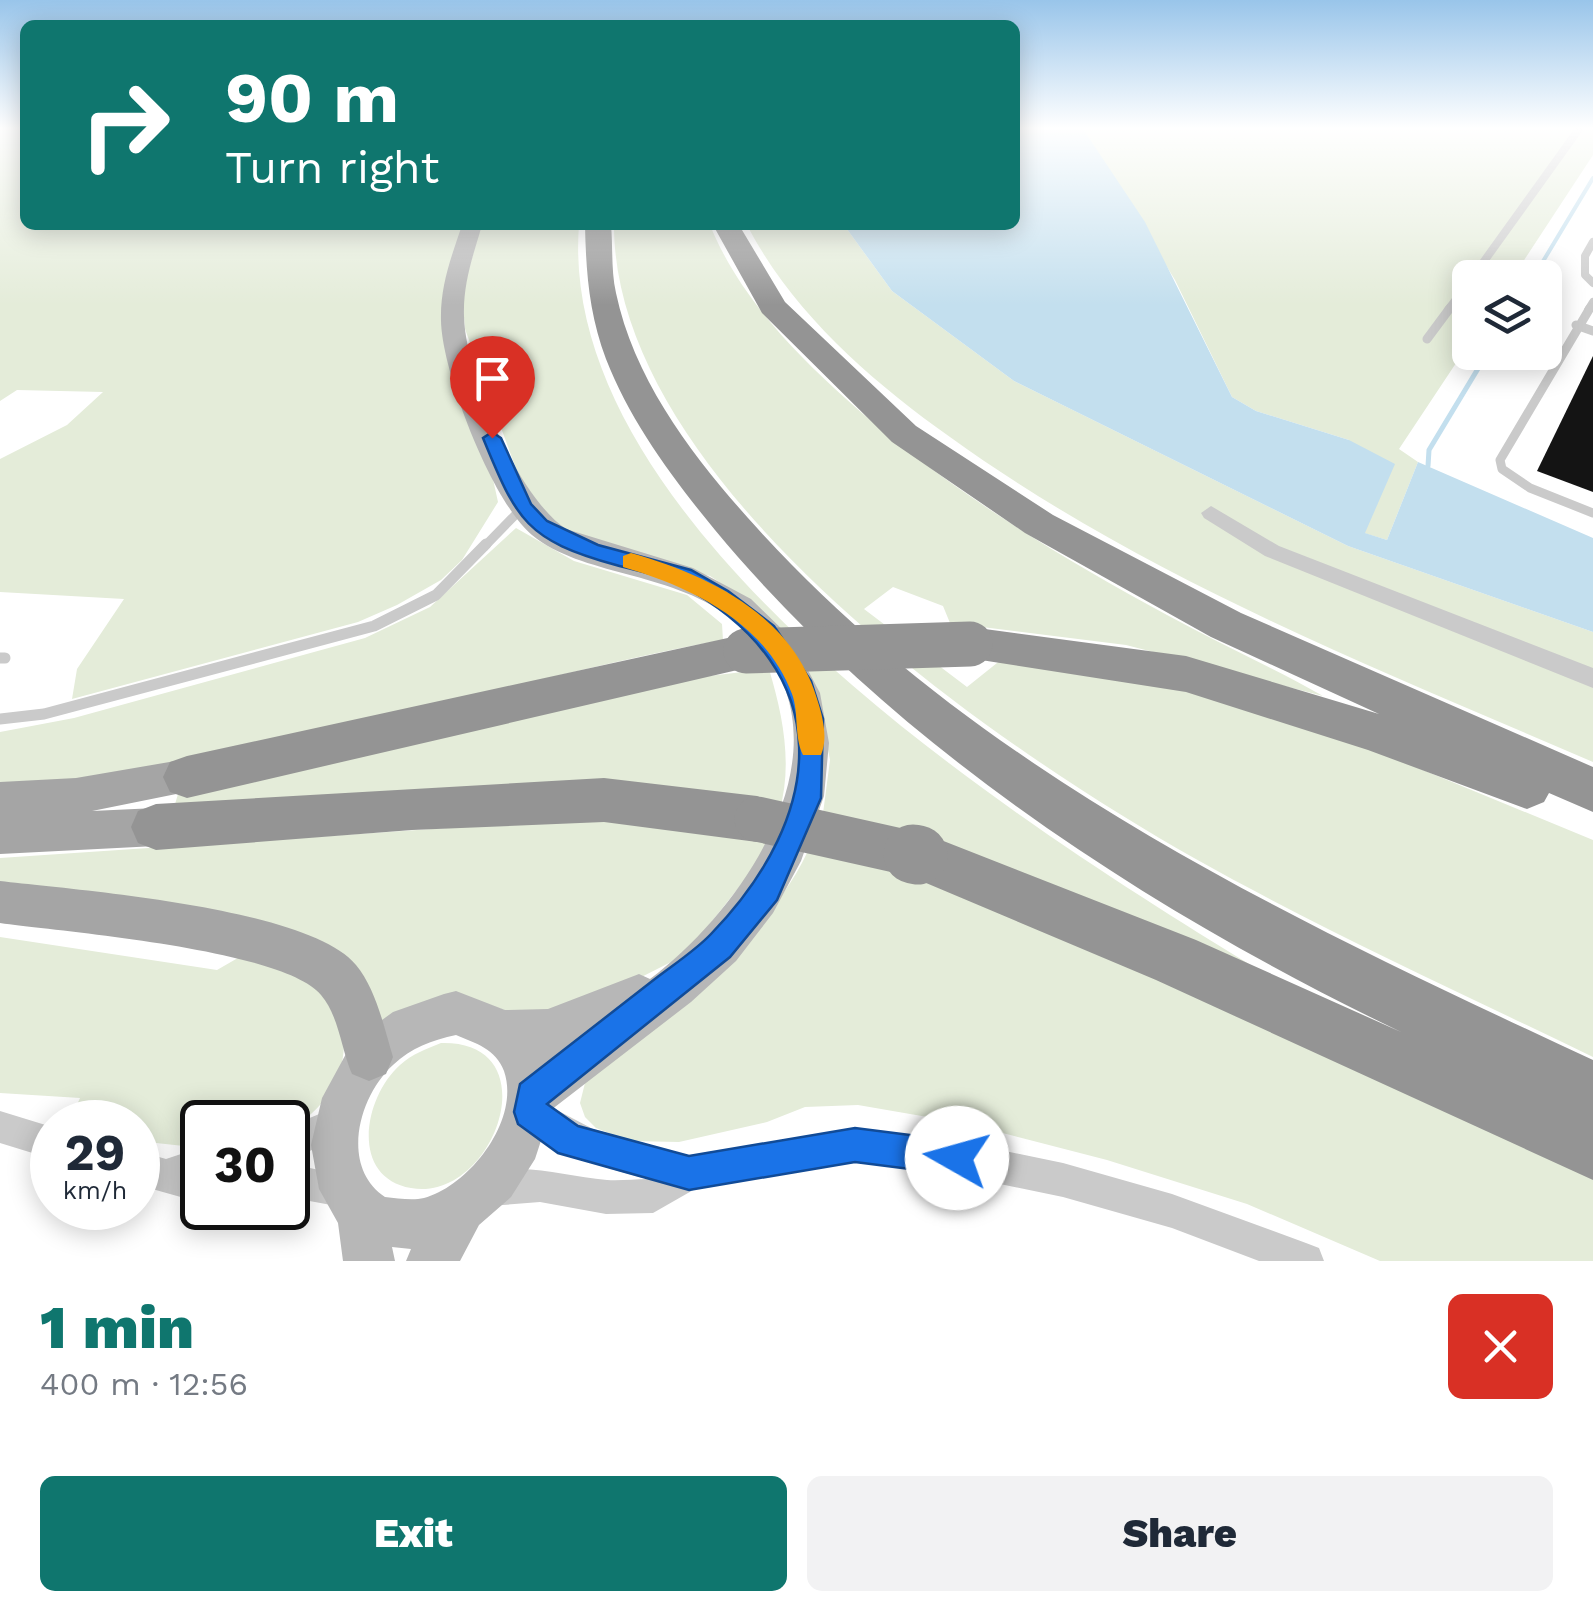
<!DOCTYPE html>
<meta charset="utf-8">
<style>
:root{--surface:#fff;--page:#f2f2f3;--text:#1f2937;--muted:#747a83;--accent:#0f766e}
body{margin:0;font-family:"Work Sans",sans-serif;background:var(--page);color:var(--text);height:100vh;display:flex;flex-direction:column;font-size:38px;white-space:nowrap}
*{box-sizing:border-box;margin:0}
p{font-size:32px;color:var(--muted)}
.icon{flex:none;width:55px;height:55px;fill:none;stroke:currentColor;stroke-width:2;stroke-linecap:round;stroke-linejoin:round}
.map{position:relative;height:1261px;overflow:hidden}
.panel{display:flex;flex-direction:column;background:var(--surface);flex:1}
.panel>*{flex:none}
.guide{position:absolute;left:20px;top:20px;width:1000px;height:210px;border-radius:15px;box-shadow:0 5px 25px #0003;background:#0f766e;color:#fff;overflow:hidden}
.controls{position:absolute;left:1452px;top:260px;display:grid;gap:20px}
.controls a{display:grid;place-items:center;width:110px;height:110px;border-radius:15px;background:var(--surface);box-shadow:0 5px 25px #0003;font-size:50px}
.speed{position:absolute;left:30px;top:1100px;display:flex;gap:20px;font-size:50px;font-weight:700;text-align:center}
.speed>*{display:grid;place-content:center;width:130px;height:130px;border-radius:50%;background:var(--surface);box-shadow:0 5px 25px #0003;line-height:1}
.speed small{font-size:25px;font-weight:400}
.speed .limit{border:5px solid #111;border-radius:15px;background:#fff;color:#111}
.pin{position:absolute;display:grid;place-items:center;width:85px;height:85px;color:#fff;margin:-102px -42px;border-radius:50% 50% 50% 0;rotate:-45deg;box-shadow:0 0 10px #0007}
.pin .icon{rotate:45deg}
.me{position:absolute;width:110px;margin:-55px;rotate:277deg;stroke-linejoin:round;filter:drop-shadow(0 0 8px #0008)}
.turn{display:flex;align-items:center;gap:35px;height:210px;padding:0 40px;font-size:45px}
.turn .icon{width:130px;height:130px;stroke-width:2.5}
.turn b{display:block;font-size:70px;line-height:85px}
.round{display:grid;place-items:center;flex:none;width:105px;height:105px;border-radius:15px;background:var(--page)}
.head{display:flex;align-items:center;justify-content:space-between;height:170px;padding:0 40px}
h1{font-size:60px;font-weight:800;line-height:75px;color:var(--accent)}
.cta{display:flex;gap:20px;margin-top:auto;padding:20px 40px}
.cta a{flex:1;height:115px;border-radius:15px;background:var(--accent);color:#fff;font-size:40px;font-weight:800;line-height:115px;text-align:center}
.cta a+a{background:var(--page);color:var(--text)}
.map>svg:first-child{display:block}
</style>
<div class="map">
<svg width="1593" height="1261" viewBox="0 0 1593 1261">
<rect width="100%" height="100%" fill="#fff"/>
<path fill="#e4ecd9" d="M0 129H25V225H464L448 274 498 502 462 560 441 580 397 605 358 622 72 699 77 669 124 599 0 592V459L67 425 103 392 17 390 0 401Z
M1083 129H1593V155L1513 277 1470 278V342L1399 449 1418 462 1387 540 1364 533 1349 440 1256 411 1232 397 1175 280Z
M481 225H579C555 530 1024 826 1249 964L1247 976 822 821 830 760 816 686 747 600 710 576 612 550 550 524 519 477 465 329 462 294Z
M614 225H710C738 294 791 349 845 398 941 485 1053 553 1167 615 1218 643 1272 667 1323 696L1126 645 950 623 943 606 893 587 864 609 967 687 1002 659 1195 693 1389 756 1593 840V1057C1459 992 1324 931 1194 858 992 744 614 483 614 225Z
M747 225H844L892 291 1014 381 1348 546 1593 632V762C1371 666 1147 579 950 437 871 381 792 312 747 225Z
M516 528 574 561 687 595 722 624 723 640C558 670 398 720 234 754 156 770 79 779 0 787V732L74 718 365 638 430 607Z
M769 669C783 716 793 765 779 813L171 818 178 794 700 677Z
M610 817 769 839 751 872 701 935 673 961 596 1000 568 1011 510 1012 473 999 375 1032 353 981 0 896V858Z
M812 842 918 870 1593 1174V1261H1380L1247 1204 1107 1160 968 1124 858 1105 805 1107 767 1122 679 1142 629 1141 596 1128 585 1117 580 1103 586 1079C665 1010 770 941 812 842Z
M0 937 217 970 243 955 306 972C316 986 330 1001 338 1017 357 1060 327 1112 288 1129V1122H202V1148L138 1141V1122L70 1120 80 1098 0 1093Z
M441 1043C552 1040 494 1203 411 1188 349 1177 364 1097 400 1065 412 1054 426 1049 441 1043Z"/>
<path fill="#c3dfee" d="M1015 129H1083L1145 222 1232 397 1256 411 1349 440 1395 464 1365 533 1387 540 1418 462 1593 538V632L1348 546 1014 381 892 291 844 225H1015Z"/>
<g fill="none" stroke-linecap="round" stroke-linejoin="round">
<path stroke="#c3dfee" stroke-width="4" d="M1533 278 1593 178"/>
<path stroke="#c3dfee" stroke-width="5" d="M1428 466 1429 450 1488 352"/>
</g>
<path fill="#141414" d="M1593 356V492L1537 471Z"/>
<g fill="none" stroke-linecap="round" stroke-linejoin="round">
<path stroke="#cacaca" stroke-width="8" d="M1593 242 1585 256V275L1593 283
M1472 278 1579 129
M1448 310 1470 281
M1588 310 1593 302"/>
<path stroke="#cacaca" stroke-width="9" d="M1590 308 1500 460 1502 469 1530 488 1593 513
M1576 325 1593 331
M1427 339 1450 308
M484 547 522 508"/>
<path stroke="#cacaca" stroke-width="11" d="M0 658H5
M0 719 44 714 374 626 436 595 486 544"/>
<path fill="#cacaca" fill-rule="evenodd" d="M1211 506 1279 546 1593 668V688L1265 556 1204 518 1201 513Z
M530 1096 593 1129 689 1156 855 1128 957 1141 1063 1163 1172 1194 1306 1243 1319 1248 1324 1261H1259L1172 1228 1063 1197 957 1175 855 1162 695 1189 653 1213 606 1214 540 1202 490 1206 478 1201 473 1189 478 1177C521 1159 563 1177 607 1180 620 1181 634 1179 648 1179 612 1170 529 1148 514 1112L519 1101Z
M336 1107 348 1111 352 1123 348 1135 288 1160V1127Z
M0 1111 52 1127V1159L0 1143Z
M202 1147V1203L138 1185V1151L166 1159Z
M288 1163 354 1178 359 1190 354 1202 342 1207 288 1197Z"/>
<path fill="#b7b7b7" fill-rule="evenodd" d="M462 225H482C473 256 463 283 464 316 465 374 518 497 566 529L693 568 751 599 791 638 820 693 829 743 824 796 801 861 773 913 736 961 691 1002 551 1110 535 1159 511 1197 479 1225 460 1261H406L411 1249 392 1247 395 1261H343L338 1223 319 1189 311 1145 322 1098 353 1041 393 1012 444 994 456 991 505 1010 548 1009 639 974 650 979C755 900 869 720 728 616 668 571 582 576 532 535 492 502 442 372 441 321 440 286 451 258 462 225ZM456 1035C475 1043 496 1049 504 1071 521 1120 469 1186 424 1198 412 1201 397 1198 385 1197 340 1167 358 1097 393 1065 411 1048 432 1040 456 1035Z"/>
<path fill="#a5a5a5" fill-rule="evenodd" d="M187 759 201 765 207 777 201 789 92 811 156 808 171 814 177 827 171 840 156 846 0 854V782L76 778Z
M0 881C76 890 308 907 356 965 376 989 384 1027 393 1057L386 1074 369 1081 352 1074C341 1049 339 1016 321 995 283 949 64 932 0 923Z"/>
<path fill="#949494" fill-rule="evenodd" d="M585 225H611C613 247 611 271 616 293 634 379 691 454 748 518 974 772 1290 919 1593 1060V1180L1156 980 900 872 892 855 900 838 918 831 1196 940 1401 1032C1151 912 894 746 715 530 673 479 630 421 606 359 589 314 586 272 585 225Z
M713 225H739L785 302 916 426 1053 515 1241 613 1593 767V812L1549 793 1544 802 1527 809 1368 750 1186 692 955 656 948 644 955 632 970 627 1186 656 1379 714 1211 637 1025 533 892 442 762 313Z
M746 634 761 639 768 651 761 663 746 668 187 798 170 792 163 777 170 762 187 756Z
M604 778 757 796 775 803 782 819 775 835 757 842 604 822 412 830 156 850 138 843 131 827 138 811 156 804Z"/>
<path stroke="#949494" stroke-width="45" d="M746 651 970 644
M757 819 918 855"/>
<path stroke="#949494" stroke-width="59" d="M913 854 918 855"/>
</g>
<linearGradient id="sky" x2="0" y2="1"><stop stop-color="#99c5ea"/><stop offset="0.42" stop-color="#fff"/><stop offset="1" stop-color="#fff" stop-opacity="0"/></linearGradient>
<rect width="1593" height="305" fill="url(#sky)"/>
<path fill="#1a73e8" stroke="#114b97" stroke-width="2.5" d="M492 432 501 438 531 504 547 521 598 545 691 570 728 591 774 626 811 681 823 719 821 798 777 900 730 957 547 1104 578 1126 689 1156 855 1128 957 1141 969 1146 974 1158 969 1170 957 1175 855 1162 689 1190 558 1153 518 1124 514 1112 520 1084C564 1050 608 1016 651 982 671 966 694 952 711 934 826 815 841 671 681 585 662 575 637 571 616 565 526 540 517 521 483 438Z"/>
<path fill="#f59e0b" d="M631 553C709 575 794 616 818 702 823 718 828 739 821 755H803C794 737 799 713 792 694 765 622 691 587 623 567V556Z"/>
</svg>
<div class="controls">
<a><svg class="icon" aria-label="layers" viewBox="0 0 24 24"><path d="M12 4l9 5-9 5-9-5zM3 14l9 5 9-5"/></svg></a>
</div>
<div class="speed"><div>29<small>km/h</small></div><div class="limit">30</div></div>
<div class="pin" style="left:492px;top:438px;background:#d93025"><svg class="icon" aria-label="arrive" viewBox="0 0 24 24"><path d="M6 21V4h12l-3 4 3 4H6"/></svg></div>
<svg class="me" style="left:957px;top:1158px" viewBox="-20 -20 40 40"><circle r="19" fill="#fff"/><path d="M0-13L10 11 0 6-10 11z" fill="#1a73e8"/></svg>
<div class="guide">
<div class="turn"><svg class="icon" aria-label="right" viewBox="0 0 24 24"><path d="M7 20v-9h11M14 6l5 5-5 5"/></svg><div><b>90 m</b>Turn right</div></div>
</div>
</div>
<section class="panel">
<div class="head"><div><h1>1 min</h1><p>400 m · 12:56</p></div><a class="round" style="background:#d93025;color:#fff"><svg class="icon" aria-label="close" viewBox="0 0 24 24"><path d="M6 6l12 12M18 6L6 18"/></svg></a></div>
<div class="cta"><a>Exit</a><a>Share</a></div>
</section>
